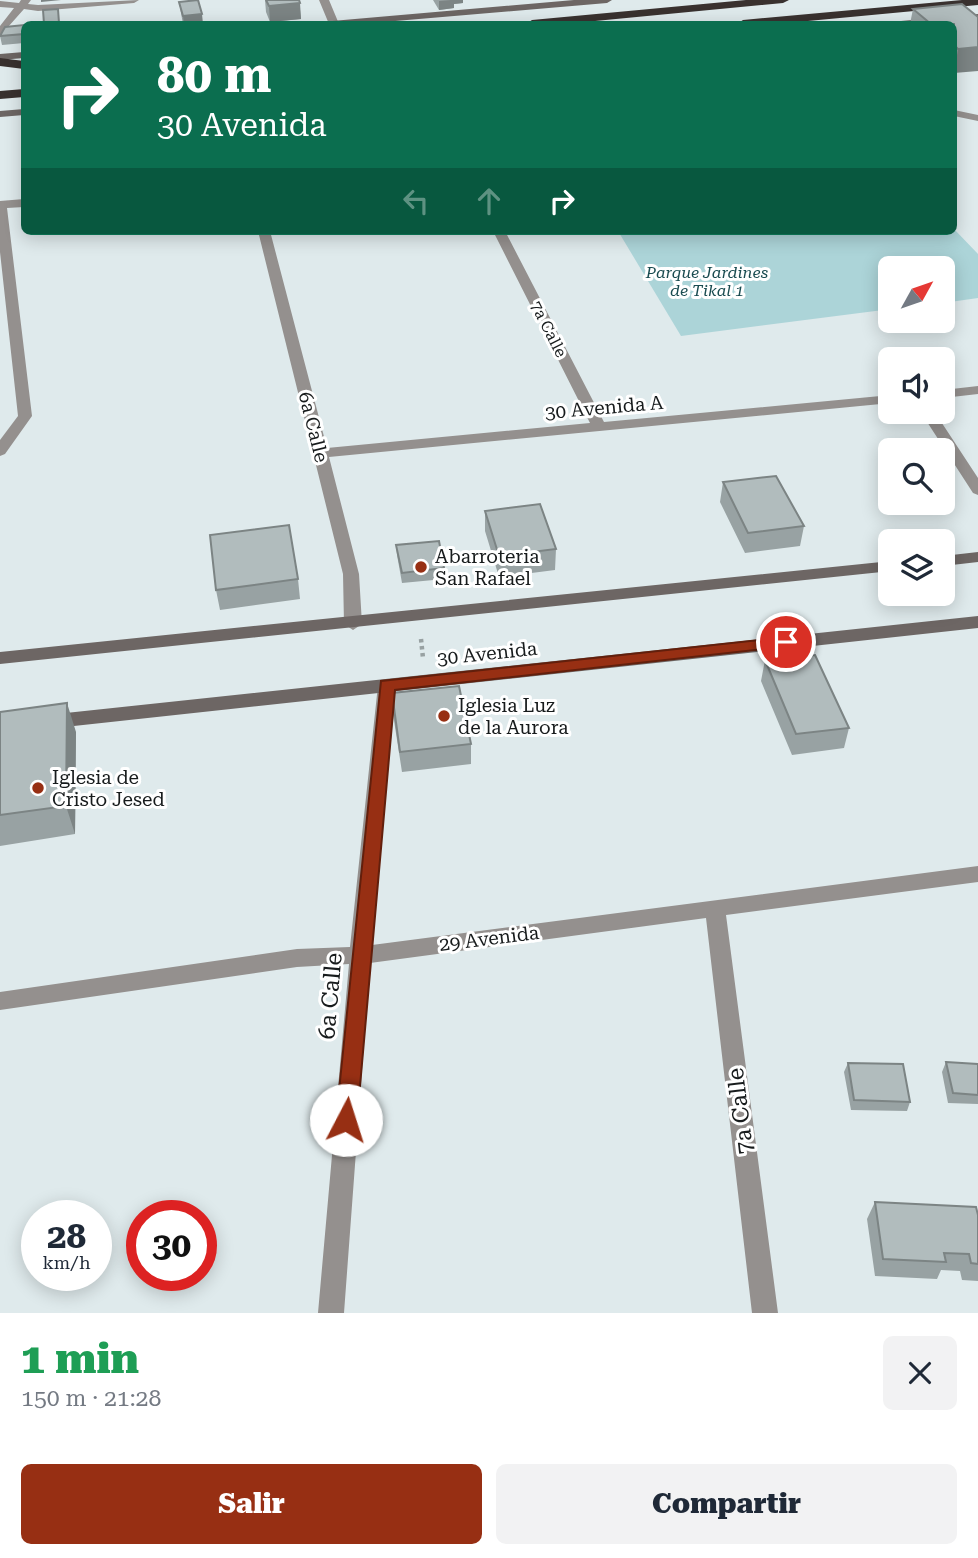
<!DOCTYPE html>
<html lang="es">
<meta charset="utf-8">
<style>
:root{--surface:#fff;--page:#f2f2f3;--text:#1f2937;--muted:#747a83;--accent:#972f13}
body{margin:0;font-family:"Roboto Serif",serif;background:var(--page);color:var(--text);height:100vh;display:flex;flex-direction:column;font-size:26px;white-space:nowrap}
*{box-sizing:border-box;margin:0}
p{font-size:23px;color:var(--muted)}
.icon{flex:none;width:38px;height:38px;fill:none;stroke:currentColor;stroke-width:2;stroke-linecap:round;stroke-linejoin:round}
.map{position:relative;height:1313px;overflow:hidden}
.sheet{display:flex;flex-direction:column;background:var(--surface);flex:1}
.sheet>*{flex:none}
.hud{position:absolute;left:21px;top:21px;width:936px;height:214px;border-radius:10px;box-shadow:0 4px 18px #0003;background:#0b6e4f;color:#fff;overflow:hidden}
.needle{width:46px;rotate:50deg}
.fabs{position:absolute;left:878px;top:256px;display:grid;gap:14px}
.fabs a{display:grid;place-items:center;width:77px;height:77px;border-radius:10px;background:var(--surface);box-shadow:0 4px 18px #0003;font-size:35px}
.speed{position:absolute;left:21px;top:1200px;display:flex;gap:14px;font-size:35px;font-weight:700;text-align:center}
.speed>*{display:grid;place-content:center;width:91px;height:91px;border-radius:50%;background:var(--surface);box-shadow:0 4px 18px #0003;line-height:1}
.speed small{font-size:18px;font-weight:400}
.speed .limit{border:10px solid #d22;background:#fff;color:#111}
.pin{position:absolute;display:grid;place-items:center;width:60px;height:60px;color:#fff;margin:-30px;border:4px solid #fff;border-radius:50%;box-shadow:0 2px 7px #0007}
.me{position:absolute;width:77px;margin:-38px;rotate:5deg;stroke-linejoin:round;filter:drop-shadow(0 0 5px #0008)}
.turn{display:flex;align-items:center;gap:24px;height:147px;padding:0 21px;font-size:32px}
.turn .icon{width:91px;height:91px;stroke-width:2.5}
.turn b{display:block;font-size:49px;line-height:60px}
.lanes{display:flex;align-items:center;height:66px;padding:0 21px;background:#0003;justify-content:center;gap:35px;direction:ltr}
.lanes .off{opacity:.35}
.round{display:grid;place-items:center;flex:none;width:74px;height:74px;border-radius:10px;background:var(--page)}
.overview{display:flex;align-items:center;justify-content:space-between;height:119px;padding:0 21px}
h1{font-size:42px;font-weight:800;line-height:52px;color:#1e9e55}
.button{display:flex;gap:14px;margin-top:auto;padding:14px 21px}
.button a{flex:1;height:80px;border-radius:10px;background:var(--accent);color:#fff;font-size:28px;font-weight:800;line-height:80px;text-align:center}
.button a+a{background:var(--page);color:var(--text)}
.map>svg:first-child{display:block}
</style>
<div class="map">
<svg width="978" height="1313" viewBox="0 0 978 1313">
<rect width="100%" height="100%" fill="#dfeaec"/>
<path fill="#acd4d8" d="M954 229 978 254V298L943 303V268H891V309L681 336 618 231Z"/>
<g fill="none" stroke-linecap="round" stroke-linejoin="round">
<path stroke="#98a1a2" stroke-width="4.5" stroke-dasharray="3.5 3.5" stroke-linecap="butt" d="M421 639 423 658"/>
<path fill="#94908e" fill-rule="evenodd" d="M21 0H31L28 4 38 5 139 0 134 3 38 11 24 9 0 36V26L14 8 0 7V1L19 3Z
M319 0H329L339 24H329Z
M954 110 978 115V121L954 116Z
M24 199V207L7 208 32 416 5 454 0 456V440L18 416 0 252V201Z
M258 231H270L327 448 590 423 493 231H505L604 422 891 395V403L329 457 359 574 362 624 353 630 344 624 343 574Z
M978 386V394L943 398V390Z
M920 411H934L978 478V495L973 493Z
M387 679 396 685 372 945 978 866V882L726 915 778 1313H752L706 918 370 963 344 1313H318L349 964 297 967 0 1010V992L297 949 350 947 378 685Z"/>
<path fill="#6d6664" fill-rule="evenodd" d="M574 0H612L607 3 360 24H327L332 21Z
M978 14V20L896 24 901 21Z
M24 52V58L0 60V54Z
M24 109V115L0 117V111Z
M978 552V562L943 566V556Z
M891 561V571L0 664V652Z
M978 616V628L0 734V720Z"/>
<path fill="#39312f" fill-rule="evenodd" d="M746 0H789L783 3 564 24H526L532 20Z
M962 0H978V5L776 24H737L743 20Z
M0 58 24 61V69L0 66Z
M24 89V97L0 99V91Z"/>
</g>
<path fill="#98a2a3" d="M265 0H299L301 19 270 22 266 12Z
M433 0H463V3L454 4V8L439 10Z
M179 2 203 24H183Z
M913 9 978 17 954 73V24H910Z
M24 25V43L2 45 0 36Z
M723 482 804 526 800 546 745 553 720 502Z
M485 511 556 549 555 570 499 577 485 531Z
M396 545 444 568V579L402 583 397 555Z
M298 579 300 599 220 610 216 590Z
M765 660 849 728 844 748 792 755 761 681Z
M392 693 471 744V764L402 772 393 714Z
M0 712 76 732 75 834 0 846Z
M946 1062 978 1064V1104L948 1103 942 1072Z
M848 1063 910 1102 907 1111 851 1110 844 1072Z
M875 1202 978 1215V1281L962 1280 960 1271 941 1270 937 1279 875 1276 867 1219Z"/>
<path fill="#7c8484" d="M41 0H61L41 2Z
M451 0H463V3L454 4V8L439 10V1Z
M300 3 301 19 270 22 269 6Z
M202 14 203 24H184L183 16Z
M978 47V71L954 73 958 49Z
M67 703 76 732 75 834 66 806Z"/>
<path fill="#b1bcbd" stroke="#7c8484" stroke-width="2" d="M198 0 202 14 183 16 179 2Z
M266 0H299L300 3 269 6Z
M962 4 978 17V47L958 49 954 45V24H931L913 9Z
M58 9 59 23 44 24 43 10Z
M24 25V34L0 36 5 27Z
M776 476 804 526 748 533 723 482Z
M540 504 556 549 499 556 485 511Z
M289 525 298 579 216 590 210 535Z
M439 541 444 568 402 573 396 545Z
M815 655 849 728 796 734 765 660Z
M459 686 471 744 400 752 392 693Z
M67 703 66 806 0 815V712Z
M946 1062 978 1064V1095L953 1093Z
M848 1063 903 1064 910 1102 854 1100Z
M875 1202 976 1207 978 1215V1264L971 1263 969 1254 944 1253 946 1262 883 1259Z"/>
<path fill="#972f13" stroke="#621f0c" stroke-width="2" d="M786 637 792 639V646L395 690 357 1120 354 1127 346 1130 339 1127 336 1120 381 681Z"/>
<g fill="#972f13" stroke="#fff" stroke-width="2.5">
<circle cx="421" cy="567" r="7"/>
<circle cx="444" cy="716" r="7"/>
<circle cx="38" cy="788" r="7"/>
</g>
<g text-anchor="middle" stroke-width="6" stroke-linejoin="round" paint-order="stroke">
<g font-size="16" font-style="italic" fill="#194b50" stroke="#fff">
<text x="707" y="278">Parque Jardines<tspan x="707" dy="18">de Tikal 1</tspan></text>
</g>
<g font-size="16" fill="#171b1c" stroke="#fff">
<text transform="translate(549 329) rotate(63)" y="6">7a Calle</text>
</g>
<g font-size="19" fill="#171b1c" stroke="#fff">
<text transform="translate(604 407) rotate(-5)" y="7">30 Avenida A</text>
<text transform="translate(314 427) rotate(76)" y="7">6a Calle</text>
<text transform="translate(487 653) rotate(-6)" y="7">30 Avenida</text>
<text transform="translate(489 938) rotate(-7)" y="7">29 Avenida</text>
</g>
<g font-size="19" fill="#171b1c" stroke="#fff" text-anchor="start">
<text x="435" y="563">Abarroteria<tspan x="435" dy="22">San Rafael</tspan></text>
<text x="458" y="712">Iglesia Luz<tspan x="458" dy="22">de la Aurora</tspan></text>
<text x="52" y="784">Iglesia de<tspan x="52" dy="22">Cristo Jesed</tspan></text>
</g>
<g font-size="23" fill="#171b1c" stroke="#fff">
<text transform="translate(330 996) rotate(-85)" y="8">6a Calle</text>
<text transform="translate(740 1111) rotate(-97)" y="8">7a Calle</text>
</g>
</g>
</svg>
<div class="fabs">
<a><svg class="needle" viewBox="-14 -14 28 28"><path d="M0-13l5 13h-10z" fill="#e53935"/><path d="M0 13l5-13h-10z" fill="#747a83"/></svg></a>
<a><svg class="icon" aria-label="sound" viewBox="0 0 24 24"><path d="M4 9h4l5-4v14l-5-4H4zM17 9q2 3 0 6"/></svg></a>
<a><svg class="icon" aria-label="search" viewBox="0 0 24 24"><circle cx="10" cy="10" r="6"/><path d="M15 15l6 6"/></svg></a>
<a><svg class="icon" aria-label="layers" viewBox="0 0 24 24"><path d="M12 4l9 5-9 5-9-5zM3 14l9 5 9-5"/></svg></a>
</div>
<div class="speed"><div>28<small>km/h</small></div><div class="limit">30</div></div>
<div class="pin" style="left:786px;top:642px;background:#d93025"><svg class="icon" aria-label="arrive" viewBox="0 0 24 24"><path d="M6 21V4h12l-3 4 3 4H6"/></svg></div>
<svg class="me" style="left:346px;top:1120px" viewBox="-20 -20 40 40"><circle r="19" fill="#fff"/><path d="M0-13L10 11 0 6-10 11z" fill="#972f13"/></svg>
<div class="hud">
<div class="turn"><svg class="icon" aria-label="right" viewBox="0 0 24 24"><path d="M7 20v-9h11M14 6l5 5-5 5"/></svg><div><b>80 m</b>30 Avenida</div></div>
<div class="lanes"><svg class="icon off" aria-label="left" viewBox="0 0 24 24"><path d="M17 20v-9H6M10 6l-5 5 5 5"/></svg><svg class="icon off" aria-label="ahead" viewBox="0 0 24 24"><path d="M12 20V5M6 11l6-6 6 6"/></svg><svg class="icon" aria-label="right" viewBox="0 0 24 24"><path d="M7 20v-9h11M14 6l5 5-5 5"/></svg></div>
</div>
</div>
<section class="sheet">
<div class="overview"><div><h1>1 min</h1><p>150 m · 21:28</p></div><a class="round"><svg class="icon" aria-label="close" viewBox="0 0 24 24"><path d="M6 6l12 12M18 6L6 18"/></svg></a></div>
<div class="button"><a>Salir</a><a>Compartir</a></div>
</section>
